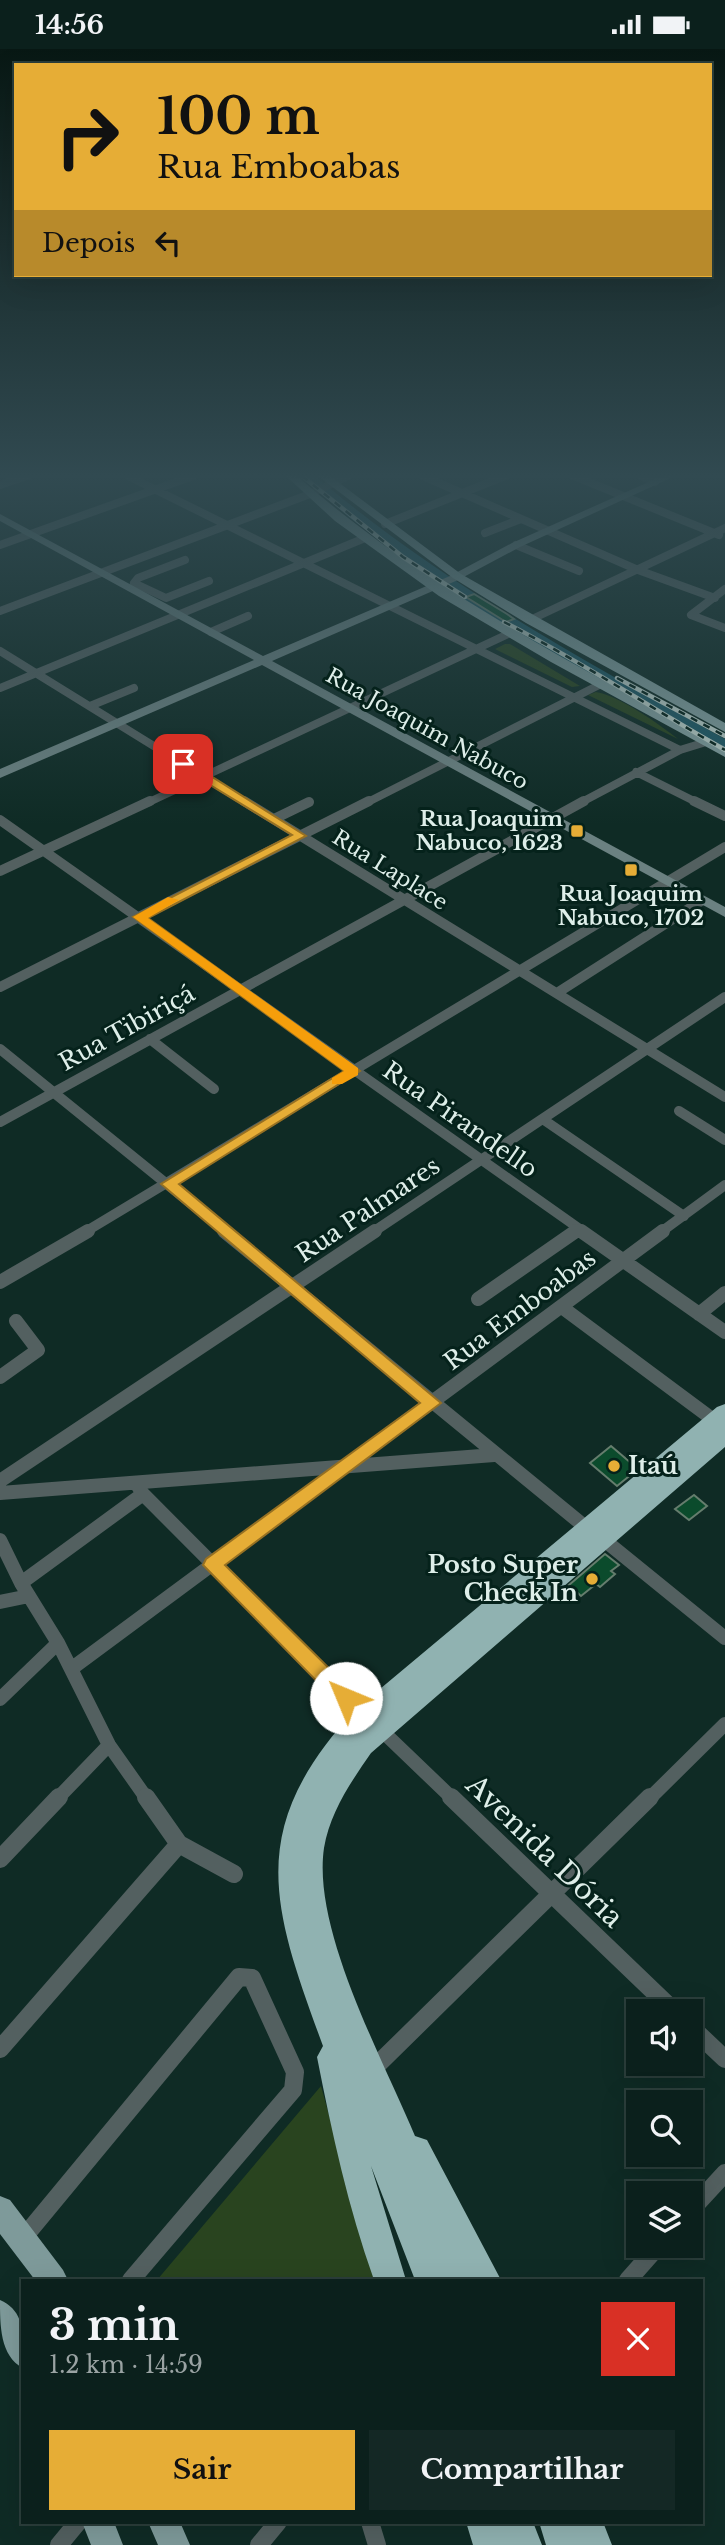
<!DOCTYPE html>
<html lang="pt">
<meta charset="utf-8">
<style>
:root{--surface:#0b201c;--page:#142825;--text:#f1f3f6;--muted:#9aa3a3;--line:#2b3e3b;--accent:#e6ad36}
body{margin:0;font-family:"Libre Baskerville",serif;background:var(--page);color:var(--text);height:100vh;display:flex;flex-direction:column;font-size:26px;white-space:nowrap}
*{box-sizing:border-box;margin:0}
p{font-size:23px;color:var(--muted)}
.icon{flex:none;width:38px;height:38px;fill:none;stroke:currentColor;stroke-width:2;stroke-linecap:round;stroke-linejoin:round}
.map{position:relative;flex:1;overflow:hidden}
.side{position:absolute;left:21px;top:2230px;width:682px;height:245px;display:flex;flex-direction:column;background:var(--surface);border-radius:0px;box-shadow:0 7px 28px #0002,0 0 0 2px var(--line)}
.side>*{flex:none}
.top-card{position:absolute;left:14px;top:14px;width:698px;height:214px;border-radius:0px;box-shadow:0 7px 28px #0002,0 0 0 2px var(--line);background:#e6ad36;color:#111;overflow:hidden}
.buttons{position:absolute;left:626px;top:1950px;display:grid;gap:14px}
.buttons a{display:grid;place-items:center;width:77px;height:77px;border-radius:0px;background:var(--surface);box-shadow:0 7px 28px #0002,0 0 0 2px var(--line);font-size:35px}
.pin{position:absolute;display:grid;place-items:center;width:60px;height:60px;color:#fff;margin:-30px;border-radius:14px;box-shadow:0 4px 10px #0006}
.me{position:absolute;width:77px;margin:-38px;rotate:315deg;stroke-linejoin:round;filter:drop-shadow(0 0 5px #0008)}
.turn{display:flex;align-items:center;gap:24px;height:147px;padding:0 28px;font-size:32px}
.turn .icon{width:91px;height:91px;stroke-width:2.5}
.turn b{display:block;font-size:49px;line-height:60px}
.then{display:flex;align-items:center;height:66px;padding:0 28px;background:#0003;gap:14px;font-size:26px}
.round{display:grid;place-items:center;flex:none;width:74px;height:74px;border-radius:0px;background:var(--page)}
.overview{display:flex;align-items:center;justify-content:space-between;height:119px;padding:0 28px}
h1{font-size:42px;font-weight:700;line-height:52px}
.action{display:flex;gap:14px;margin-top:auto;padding:14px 28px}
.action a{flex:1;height:80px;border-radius:0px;background:var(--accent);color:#111;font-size:28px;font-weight:700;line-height:80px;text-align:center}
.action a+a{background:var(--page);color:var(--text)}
.status{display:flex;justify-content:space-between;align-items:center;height:49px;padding:0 35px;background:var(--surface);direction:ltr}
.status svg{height:19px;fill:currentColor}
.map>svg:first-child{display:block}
</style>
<div class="status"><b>14:56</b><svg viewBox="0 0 49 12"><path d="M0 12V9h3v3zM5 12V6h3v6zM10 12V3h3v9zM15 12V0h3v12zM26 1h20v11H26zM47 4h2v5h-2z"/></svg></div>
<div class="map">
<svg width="725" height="2496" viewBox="0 0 725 2496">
<rect width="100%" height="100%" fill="#0f2b25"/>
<path fill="#29441f" d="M505 595H510L580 637 572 638 495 600Z
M596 643C620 647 659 675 678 690L588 646Z
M321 2037 374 2231H157Z"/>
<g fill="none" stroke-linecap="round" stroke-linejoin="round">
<path fill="#1f5763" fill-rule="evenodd" d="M302 427H315C440 533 582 611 725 690V700L557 608 451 543 351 470Z"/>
</g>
<path fill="#0b4b2c" stroke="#657d6d" stroke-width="2" d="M474 545 507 565 514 570 506 573 466 548Z
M611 1397 638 1420 617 1437 590 1414Z
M694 1446 707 1457 689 1471 675 1460Z
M605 1505 619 1516 611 1522 615 1525 600 1538 596 1535 581 1547 569 1536Z"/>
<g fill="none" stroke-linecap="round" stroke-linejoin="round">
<path stroke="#536060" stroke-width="8" d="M128 427 680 701
M423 427 638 521 715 549
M574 427 719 486
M641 427 655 433
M0 436 27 427
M385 475 505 427
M485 484 521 470
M0 496 193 427
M516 496 579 522
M185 511 138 529 134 534 166 549 209 532
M725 540 691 566 725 579
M0 562 310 445 348 427
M530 571 725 479
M211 583 248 567
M0 602 246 754
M0 639 365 489
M90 657 134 639
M636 723 698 754
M147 754 510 584
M366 754 603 634
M580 754 680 701 706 693"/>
<path stroke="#536060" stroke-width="10" d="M244 752 725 1048
M694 752 725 767
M274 770 309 753
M0 771 584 1183
M0 822 150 752
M0 938 369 752
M557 944 701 852
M150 990 214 1040
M0 1000 226 1183
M679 1062 725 1091
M544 1071 684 1167
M0 1073 584 752
M85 1183 725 798
M373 1183 725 948
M573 1183 578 1180
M661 1183 725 1136"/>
<path stroke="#536060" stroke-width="14" d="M224 1182 589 1481
M581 1182 725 1283
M0 1233 88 1182
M478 1250 576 1182
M563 1259 715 1372
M699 1265 725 1244
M0 1328 38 1301 16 1272
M0 1432 375 1182
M136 1434 143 1445 365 1668
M0 1444 494 1406
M603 1490 725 1589
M0 1491 21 1534 58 1594 109 1696 147 1750
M21 1534 143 1445
M0 1553 29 1547
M71 1620 663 1182
M0 1650 58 1594
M379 1679 453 1750
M57 1750 109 1696
M649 1750 725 1675"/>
<path stroke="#536060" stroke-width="18" d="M146 1748 179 1795 234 1825
M451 1748 674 1962
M0 1810 59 1748
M691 1978 725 2010
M0 2000 179 1795
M372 2021 650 1748
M691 2161 725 2124
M24 2188 239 1928 252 1929 295 2023 293 2041 131 2231
M628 2231 659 2196
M370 2473 377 2496
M59 2496 78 2473
M259 2496 278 2473"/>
<path fill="#6b8181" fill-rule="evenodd" d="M662 427H675L520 498 458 531 272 612 725 858V868L262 616 0 729V720L254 611 0 472V465L263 607 450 527 512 494Z"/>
<path fill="#7e9a9a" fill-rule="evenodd" d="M286 427H297C426 540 576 616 725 698V708L551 613 439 547 335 472Z
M318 427H330L461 525 725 674V683L526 574 453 529Z
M0 2147 10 2151 63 2221 68 2231H35L0 2185Z
M0 2251C28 2263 23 2293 23 2319 0 2307 0 2276 0 2251Z
M82 2473H114L123 2496H91Z
M148 2473H180L190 2496H158Z"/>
<path fill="#90b2b1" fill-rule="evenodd" d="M725 1355V1398L371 1704C351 1733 330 1763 324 1799 312 1881 383 2010 415 2087L427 2091 501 2231H415L371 2117 406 2231H374C348 2158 332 2084 317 2008L323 1997C271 1856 245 1779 356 1660L717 1358Z
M466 2473H533L542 2496H473Z
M539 2473H603L612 2496H546Z"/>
<defs>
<path id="rail" d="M302 427 403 508 465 548
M504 573C580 612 651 659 725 701
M617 629 725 687"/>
</defs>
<use href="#rail" stroke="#b6c9c3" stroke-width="4.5"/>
<use href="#rail" stroke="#05221b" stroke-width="2.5" stroke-dasharray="7" stroke-linecap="butt"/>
</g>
<linearGradient id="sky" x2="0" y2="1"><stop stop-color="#081814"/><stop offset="0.55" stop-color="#314a51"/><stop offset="1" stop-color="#314a51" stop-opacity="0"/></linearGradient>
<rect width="725" height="776" fill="url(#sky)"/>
<path fill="#e6ad36" stroke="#967023" stroke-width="2" d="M179 712H187L306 787 148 869 360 1022 179 1135 441 1354 225 1516 353 1643 355 1649 353 1655 346 1658 339 1655 203 1516 206 1510 420 1354 161 1135 344 1022 133 868 292 786 179 717Z"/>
<path fill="#f59e0b" d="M168 848 179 851 148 869 358 1019V1026L342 1035H332V1029L344 1022 133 868Z"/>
<g fill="#e6ad36" stroke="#05221b" stroke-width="2.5">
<rect x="570" y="775" width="14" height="14" rx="3.5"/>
<rect x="624" y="814" width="14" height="14" rx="3.5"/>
<circle cx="614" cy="1417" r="7"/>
<circle cx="592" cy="1530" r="7"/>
</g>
<g text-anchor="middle" stroke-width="6" stroke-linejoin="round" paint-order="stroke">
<g font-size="21" fill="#deeee9" stroke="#05221b">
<text transform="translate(427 680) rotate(29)" y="7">Rua Joaquim Nabuco</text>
<text transform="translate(390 821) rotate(32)" y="7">Rua Laplace</text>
</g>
<g font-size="21" font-weight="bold" fill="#deeee9" stroke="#05221b" text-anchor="end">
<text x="563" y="777">Rua Joaquim<tspan x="563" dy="24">Nabuco, 1623</tspan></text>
<text x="631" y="852" text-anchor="middle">Rua Joaquim<tspan x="631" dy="24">Nabuco, 1702</tspan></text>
</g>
<g font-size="24" fill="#deeee9" stroke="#05221b">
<text transform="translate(127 979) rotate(-29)" y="8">Rua Tibiriçá</text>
<text transform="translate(460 1071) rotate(35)" y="8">Rua Pirandello</text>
<text transform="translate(368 1161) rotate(-34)" y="8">Rua Palmares</text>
<text transform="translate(520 1261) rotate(-37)" y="8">Rua Emboabas</text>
</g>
<g font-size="24" font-weight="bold" fill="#deeee9" stroke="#05221b" text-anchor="start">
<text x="628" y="1425">Itaú</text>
<text x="578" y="1524" text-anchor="end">Posto Super<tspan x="578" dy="28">Check In</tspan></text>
</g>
<g font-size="28" fill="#deeee9" stroke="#05221b">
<text transform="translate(545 1802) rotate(44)" y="10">Avenida Dória</text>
</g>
</g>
</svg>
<div class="buttons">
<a><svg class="icon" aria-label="sound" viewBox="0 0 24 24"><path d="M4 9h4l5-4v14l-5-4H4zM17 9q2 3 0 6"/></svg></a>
<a><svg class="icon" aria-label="search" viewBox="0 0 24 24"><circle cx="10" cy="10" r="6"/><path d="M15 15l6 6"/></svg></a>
<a><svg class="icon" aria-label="layers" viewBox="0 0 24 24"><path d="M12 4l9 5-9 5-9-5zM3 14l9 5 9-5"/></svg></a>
</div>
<div class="pin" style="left:183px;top:715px;background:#d93025"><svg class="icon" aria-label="arrive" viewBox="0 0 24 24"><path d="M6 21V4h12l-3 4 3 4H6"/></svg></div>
<svg class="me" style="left:346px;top:1649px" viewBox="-20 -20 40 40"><circle r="19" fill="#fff"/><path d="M0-13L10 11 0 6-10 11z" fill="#e6ad36"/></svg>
<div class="top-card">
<div class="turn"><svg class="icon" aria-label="right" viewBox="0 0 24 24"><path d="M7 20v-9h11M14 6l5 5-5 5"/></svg><div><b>100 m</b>Rua Emboabas</div></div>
<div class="then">Depois<svg class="icon" aria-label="left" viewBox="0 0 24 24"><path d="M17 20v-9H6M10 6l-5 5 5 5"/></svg></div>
</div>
<section class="side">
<div class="overview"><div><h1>3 min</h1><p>1.2 km · 14:59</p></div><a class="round" style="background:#d93025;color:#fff"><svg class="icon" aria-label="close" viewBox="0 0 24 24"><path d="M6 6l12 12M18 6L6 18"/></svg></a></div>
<div class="action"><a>Sair</a><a>Compartilhar</a></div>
</section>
</div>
